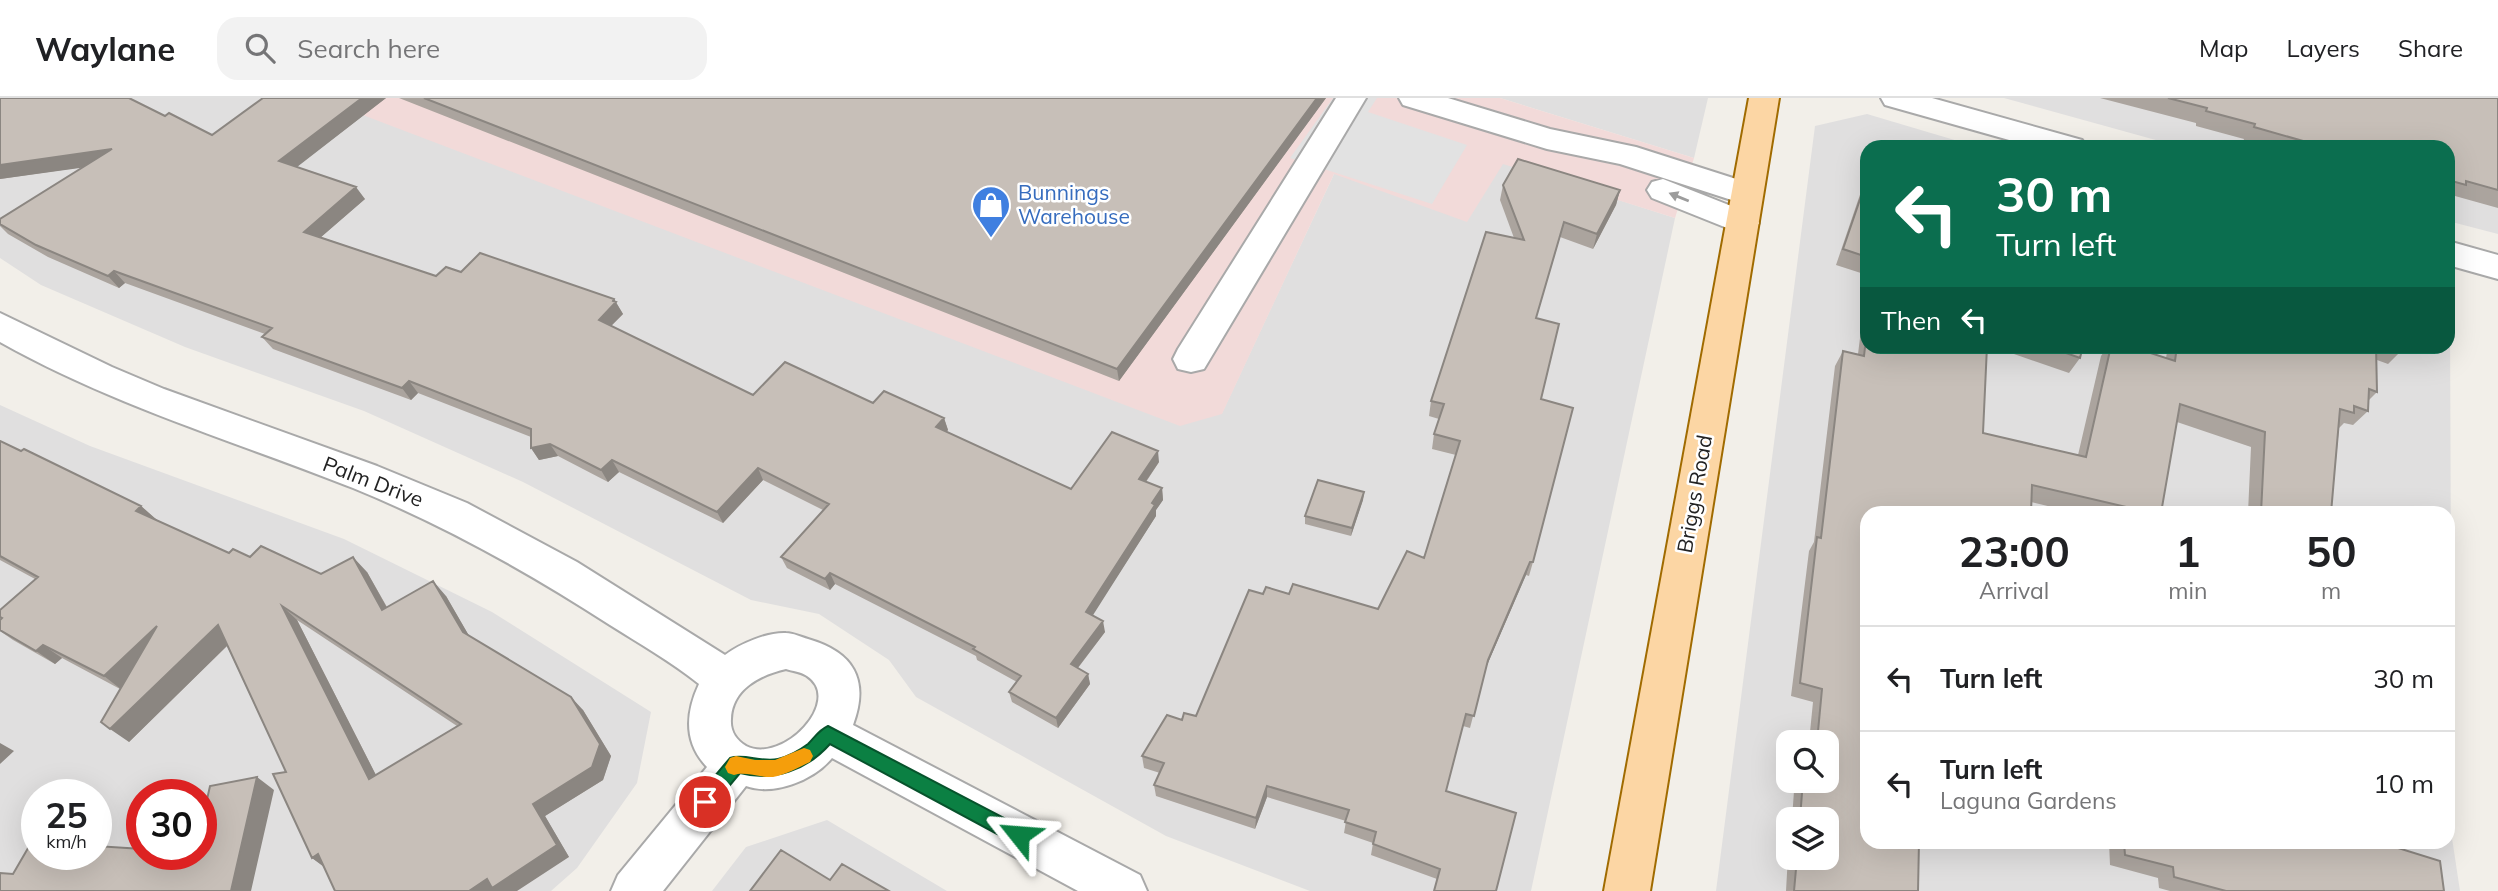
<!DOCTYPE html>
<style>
:root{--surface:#fff;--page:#f2f2f2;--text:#202124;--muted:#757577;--line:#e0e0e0}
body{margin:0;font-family:Mulish,sans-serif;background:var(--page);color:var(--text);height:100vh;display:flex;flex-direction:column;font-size:26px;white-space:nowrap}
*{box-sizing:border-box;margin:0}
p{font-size:23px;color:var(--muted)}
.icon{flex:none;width:38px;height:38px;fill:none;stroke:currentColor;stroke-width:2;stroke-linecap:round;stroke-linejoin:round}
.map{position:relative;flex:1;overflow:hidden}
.panel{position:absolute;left:1860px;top:408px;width:595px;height:343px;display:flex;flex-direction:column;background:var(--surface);border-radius:21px;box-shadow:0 7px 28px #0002}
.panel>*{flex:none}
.hud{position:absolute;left:1860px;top:42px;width:595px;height:214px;border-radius:21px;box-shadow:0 7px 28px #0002;background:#0b6e4f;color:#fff;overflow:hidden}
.controls{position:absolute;left:1776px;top:632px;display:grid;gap:14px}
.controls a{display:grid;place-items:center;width:63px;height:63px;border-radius:14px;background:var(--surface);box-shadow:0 7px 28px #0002;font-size:35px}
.speed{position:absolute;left:21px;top:681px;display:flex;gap:14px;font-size:35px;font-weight:700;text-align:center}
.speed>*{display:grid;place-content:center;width:91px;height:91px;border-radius:50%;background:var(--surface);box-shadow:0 7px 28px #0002;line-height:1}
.speed small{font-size:18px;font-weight:400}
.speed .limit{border:10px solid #d22;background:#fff;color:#111}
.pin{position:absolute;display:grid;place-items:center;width:60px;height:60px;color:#fff;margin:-30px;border:4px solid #fff;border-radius:50%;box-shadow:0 2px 7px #0007}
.me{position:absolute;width:77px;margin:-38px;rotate:298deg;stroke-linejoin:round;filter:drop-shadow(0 0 5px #0008)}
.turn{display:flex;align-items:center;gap:24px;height:147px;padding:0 21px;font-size:32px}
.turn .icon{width:91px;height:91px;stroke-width:2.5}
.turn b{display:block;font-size:49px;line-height:60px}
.then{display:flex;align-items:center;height:66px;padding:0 21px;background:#0003;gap:14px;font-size:26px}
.eta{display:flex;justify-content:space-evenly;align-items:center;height:119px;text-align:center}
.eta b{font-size:42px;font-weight:700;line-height:49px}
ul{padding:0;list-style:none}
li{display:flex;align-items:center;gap:21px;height:105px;padding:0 21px;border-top:2px solid var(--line)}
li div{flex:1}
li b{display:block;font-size:26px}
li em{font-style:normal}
header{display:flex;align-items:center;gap:42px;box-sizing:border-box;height:98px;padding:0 35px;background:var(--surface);border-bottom:2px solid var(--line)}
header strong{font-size:33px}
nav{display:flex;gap:38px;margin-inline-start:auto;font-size:24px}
.search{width:490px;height:63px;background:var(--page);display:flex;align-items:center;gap:18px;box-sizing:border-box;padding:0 24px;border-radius:21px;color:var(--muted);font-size:26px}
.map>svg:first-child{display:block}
</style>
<header>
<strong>Waylane</strong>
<div class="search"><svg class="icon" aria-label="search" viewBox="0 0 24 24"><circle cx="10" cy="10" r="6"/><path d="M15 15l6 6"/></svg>Search here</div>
<nav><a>Map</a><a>Layers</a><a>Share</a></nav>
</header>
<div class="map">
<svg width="2498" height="793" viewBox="0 0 2498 793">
<rect width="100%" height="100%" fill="#f2efe9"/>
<path fill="#e0dfdf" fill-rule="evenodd" d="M0 0H318L1222 315 1334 76 1503 65 1675 120 1531 793H1310L1166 738 916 599 889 562 819 516 751 502 523 384 364 313 185 249 41 187 0 160Z
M1500 0H1708L1694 60Z
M2004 0H2498V136L2448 123V49H2181Z
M1867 16 1978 49H1867V248H2448V214L2450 216 2452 740 2460 793H1716L1815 28ZM1867 415H2448V744H1867ZM1788 644H1827V682H1788ZM1788 721H1827V760H1788Z
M0 307 90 348 344 441 492 514 651 614 637 685 577 770 551 793H0ZM37 696H96V756H37ZM142 696H201V756H142Z
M827 722 947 793H712L746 749Z"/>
<path fill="#f2dad9" d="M318 0H1500L1694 60 1675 120 1503 66 1467 124 1334 76 1222 316 1180 328Z"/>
<path fill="#e2e2e2" d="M1333 0H1377L1368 14 1467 47 1432 106 1290 60Z"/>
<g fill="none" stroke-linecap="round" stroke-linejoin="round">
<defs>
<path id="minor" d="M1336 0H1366L1204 271 1191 274 1178 271 1173 261 1178 251Z
M1399 0H1448L1550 31 1636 49 1758 88 1763 96 1758 104 1747 107 1620 66 1547 51 1403 7Z
M1881 0H1932L2082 42 2087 49H2034L1885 7Z
M1663 81 1754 117 1759 125 1754 133 1742 136 1652 100 1647 92 1652 84Z
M2448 143 2498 157V181L2448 167Z
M0 215 112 269 164 291 377 368 467 405 577 464 725 557C740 546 767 534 786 535 793 535 801 539 808 541 853 554 870 581 853 627L1140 777 1147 793H1078L832 660C813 683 773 698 746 688L663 793H611L618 777 707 669C683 644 686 614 699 586 672 564 640 546 610 527 528 474 444 427 353 390 234 343 112 307 0 244ZM786 571C792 573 802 574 807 578 844 602 783 667 746 648 736 642 730 633 731 621 732 591 760 577 786 571Z"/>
<path id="major" d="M1749 0H1779L1650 793H1604Z"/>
</defs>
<use href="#minor" stroke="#a9a9a9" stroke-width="4"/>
<use href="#major" stroke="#a06b00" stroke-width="4"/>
<use href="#minor" fill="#fff" fill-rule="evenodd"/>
<use href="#major" fill="#fcd6a4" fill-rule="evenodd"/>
</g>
<path fill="#aba49e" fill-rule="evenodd" d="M0 0 165 18 212 37 263 0H386L296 69 365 101 321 139 436 178 461 174 614 201 623 216 611 228 753 297 873 305 944 320 948 332 946 334 1071 391 1159 364 1146 384 1162 390 1163 402 1156 412V418L1092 517 1105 534 1078 570 1088 576 1090 586 1058 630 1012 604 1009 594 1017 584 977 562 976 558 835 486 830 492 787 470 781 459 823 412 763 382 723 425 619 374 608 384 558 358 539 362 531 350V339L418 295 411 302 273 251 262 239 265 236 125 185 119 190 48 159 8 136 0 128V121L83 69 0 81Z
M399 0H1326L1119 283Z
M2100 0H2498V110L2455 98 2452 102 2448 101V49H2261L2243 44 2244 41 2196 28V25Z
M1867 76V177L1836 167Z
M1503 87 1620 92 1616 107 1593 151 1560 139 1536 221 1541 301 1533 464 1529 478 1526 477 1485 572 1470 630 1463 628 1446 693 1516 715 1437 781 1371 757 1373 745 1344 735 1346 723 1267 699 1255 731 1156 698 1154 687 1160 675 1144 670 1142 658 1182 622 1196 618 1263 496H1289L1378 511 1424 460 1456 357 1432 351 1434 336 1439 321 1429 318 1431 303 1514 140 1500 102Z
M1867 184V248L1983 335 2078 357 2101 258 2108 248H2129L2166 260 2168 248H2403V251L2388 266 2377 262V294L2369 302 2368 313 2353 327 2344 325 2339 330 2331 415H2248L2251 349 2177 324 2161 415H2077L2031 404V415H1867L1918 793H1786L1788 757V760H1827V721H1792L1794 693 1802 682H1827V644H1809L1813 604 1791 598 1809 453 1814 444 1835 268 1843 253 1858 256Z
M1991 248H2083L2080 260 2069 275Z
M0 343 141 408 157 422 229 455 321 476 367 474 387 509 446 498 469 538 583 612 611 658 603 682 545 718 569 759 324 768 312 760 286 674 227 548 129 644 120 591 62 560 55 566 13 542 0 533V522L35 481 0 462ZM297 522 457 628 376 677Z
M1364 394 1363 402 1351 438 1305 426V418Z
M2109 744H2397L2398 750 2444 793H2170L2159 790 2158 780 2110 767Z"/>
<path fill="#8b8681" d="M362 0H386L288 76 279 63Z
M1317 0H1326L1119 283 1117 271Z
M112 51 123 64 0 81V67Z
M356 89 365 101 313 146 304 134Z
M1620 92 1616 107 1593 151 1597 136Z
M114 173 125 185 119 190 108 178Z
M614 201 623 216 605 234 599 222Z
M409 283 418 295 411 302 402 290Z
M944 320 948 332 940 341 936 329Z
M550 346 558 358 539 362 531 350Z
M1158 353 1159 364 1140 392 1139 381Z
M612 362 619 374 608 384 601 372Z
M758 370 763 382 723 425 717 414Z
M1162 390 1163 402 1156 412V418L1088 525 1086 514Z
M1364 394 1363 402 1351 438 1352 430Z
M141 408 158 423 136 413Z
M353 459 367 474 396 526 382 512Z
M1530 464 1526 477 1484 574 1488 562Z
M830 475 835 486 830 492 825 481Z
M433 483 446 498 475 548 463 534Z
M282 508 297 522 384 693 369 681Z
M1103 523 1105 534 1073 576 1071 566Z
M218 527 234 541 129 644 110 631Z
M157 528 122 592 104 578Z
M43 547 62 560 55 566 36 553Z
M1088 576 1090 586 1058 630 1056 620Z
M571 599 583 612 611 658 603 682 545 718 569 759 517 793H469L533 706Z
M0 645 14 653 0 666Z
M257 679 274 692 251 793H231Z
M1267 688V699L1255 731 1256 720Z
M318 756 328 772 312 760Z"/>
<path fill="#c7bfb8" stroke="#8b8681" stroke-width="2" fill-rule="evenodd" d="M0 0H129L165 18 169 15 212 37 263 0H362L279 63 356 89 304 134 436 178 446 169 461 174 480 155 614 201 613 203 616 204 599 222 753 297 785 264 873 305 884 293 944 320 936 329 1071 391 1112 334 1158 353 1139 381 1162 390 1152 405 1155 407 1086 514 1103 523 1071 566 1088 576 1056 620 1009 594 1021 578 973 551 975 549 830 475 825 481 781 459 829 406 758 370 717 414 612 362 601 372 550 346 531 350V331L409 283 402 290 262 239 272 230 114 173 108 178 36 147 0 126V121L112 51 0 67Z
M424 0H1317L1117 271Z
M2168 0H2498V92L2466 83V87L2448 82V49H2324L2254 29 2255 26 2206 13 2207 10Z
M1518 61 1620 92 1597 136 1564 124 1536 220 1559 226 1541 301 1573 310 1533 464H1530L1488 562 1474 618 1466 616 1446 693 1516 715 1496 793H1434L1440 771 1373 746 1376 734 1345 724 1349 712 1267 688 1256 720 1154 687 1164 665 1142 658 1167 617 1182 622 1184 615 1196 618 1249 492 1263 496 1266 489 1289 496 1293 486 1378 511 1407 453 1424 460 1460 343 1434 336 1444 306 1431 303 1486 134 1524 142 1503 87Z
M1867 81V159L1843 151Z
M1867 232V248H1987L1983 335 2086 359 2111 248H2129L2175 263 2177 248H2376L2377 294 2369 291 2368 313 2354 308V315L2340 311 2331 415H2261L2265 334 2180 306 2161 415H2152L2032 387 2031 415H1967L1952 411 1951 415H1867V744H1919L1918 793H1794L1797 760H1827V721H1800L1803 682 1813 684V682H1827V644H1817L1822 591 1800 585 1817 439 1821 440 1843 253 1864 258Z
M2046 248H2083L2080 260Z
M0 343 21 353 24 351 141 408 136 413 229 455 233 451 250 459 261 448 321 476 353 459 382 512 433 483 463 534 571 599 600 646 592 669 533 706 557 747 492 790 487 781 469 793H335L318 756 312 760 273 676 286 674 218 527 110 631 101 624 157 528 104 578 43 547 36 553 0 532V522L2 520 0 519V512L38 479 0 458ZM282 508 461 626 369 681Z
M1318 382 1364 394 1352 430 1305 418Z
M257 679 231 793H0V775L13 776 31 745H37V756H96V748L142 751V756H201V707L206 706 210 688Z
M2124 744H2257L2272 748 2271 744H2397L2398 750 2440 763 2444 793H2226L2174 779 2173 769 2125 757Z
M781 752 830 782 842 766 889 793H750Z"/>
<defs><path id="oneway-solid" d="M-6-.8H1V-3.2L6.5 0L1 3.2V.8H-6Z" transform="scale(1.75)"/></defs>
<use fill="#9c9c9c" href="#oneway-solid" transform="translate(1679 99) rotate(-158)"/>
<path fill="#0b8043" stroke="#07532c" stroke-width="2" d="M828 628 1025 731 1028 737 1025 744 1019 746 1012 744 830 646C807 672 774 684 740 675L711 710 705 713 698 710 696 704 698 698 730 660C744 655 762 665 778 661 789 658 800 652 808 646 815 639 819 632 828 628Z"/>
<path fill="#f59e0b" d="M804 650 810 652 813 658 810 664C799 669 785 677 773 679 760 680 745 673 734 677L728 675 725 669 730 660 736 658 755 662H775Z"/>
<defs>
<symbol id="shop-pin" viewBox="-11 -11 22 30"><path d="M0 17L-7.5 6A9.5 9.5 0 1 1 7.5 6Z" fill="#3f7fe0" stroke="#fff"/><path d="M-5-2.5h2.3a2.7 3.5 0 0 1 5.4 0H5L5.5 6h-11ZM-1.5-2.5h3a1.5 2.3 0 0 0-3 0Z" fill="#fff"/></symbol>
</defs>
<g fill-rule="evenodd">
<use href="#shop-pin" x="969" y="85" width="44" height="60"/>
</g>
<g text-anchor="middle" stroke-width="5" stroke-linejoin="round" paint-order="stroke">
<g font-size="21" fill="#366cbe" stroke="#fff" text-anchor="start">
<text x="1018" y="102">Bunnings<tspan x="1018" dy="24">Warehouse</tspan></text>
</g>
<g font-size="21" fill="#222" stroke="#fff">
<text transform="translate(373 384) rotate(21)" y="7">Palm Drive</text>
<text transform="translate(1695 396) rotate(-80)" y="7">Briggs Road</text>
</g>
</g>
</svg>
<div class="controls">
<a><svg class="icon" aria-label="search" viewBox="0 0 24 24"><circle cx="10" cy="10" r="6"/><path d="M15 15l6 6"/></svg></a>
<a><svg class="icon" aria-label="layers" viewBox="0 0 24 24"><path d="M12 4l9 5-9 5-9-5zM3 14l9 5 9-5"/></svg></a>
</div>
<div class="speed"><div>25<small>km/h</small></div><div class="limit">30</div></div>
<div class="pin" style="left:705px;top:704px;background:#d93025"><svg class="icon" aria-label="arrive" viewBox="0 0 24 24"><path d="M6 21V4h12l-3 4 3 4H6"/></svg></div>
<svg class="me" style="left:1019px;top:737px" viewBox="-20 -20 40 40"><path d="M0-17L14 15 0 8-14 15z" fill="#0b8043" stroke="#fff" stroke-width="4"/></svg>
<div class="hud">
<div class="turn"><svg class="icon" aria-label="left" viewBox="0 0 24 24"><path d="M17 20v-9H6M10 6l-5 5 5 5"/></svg><div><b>30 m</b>Turn left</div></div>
<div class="then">Then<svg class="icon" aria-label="left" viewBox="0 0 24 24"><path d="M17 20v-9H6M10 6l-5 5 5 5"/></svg></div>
</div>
<section class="panel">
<div class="eta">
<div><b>23:00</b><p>Arrival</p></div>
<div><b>1</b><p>min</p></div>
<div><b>50</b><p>m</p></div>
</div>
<ul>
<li><svg class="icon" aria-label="left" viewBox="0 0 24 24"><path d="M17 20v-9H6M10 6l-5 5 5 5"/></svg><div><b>Turn left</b></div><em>30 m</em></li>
<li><svg class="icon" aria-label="left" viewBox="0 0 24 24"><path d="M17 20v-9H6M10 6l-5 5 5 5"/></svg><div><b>Turn left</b><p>Laguna Gardens</p></div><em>10 m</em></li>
</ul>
</section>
</div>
